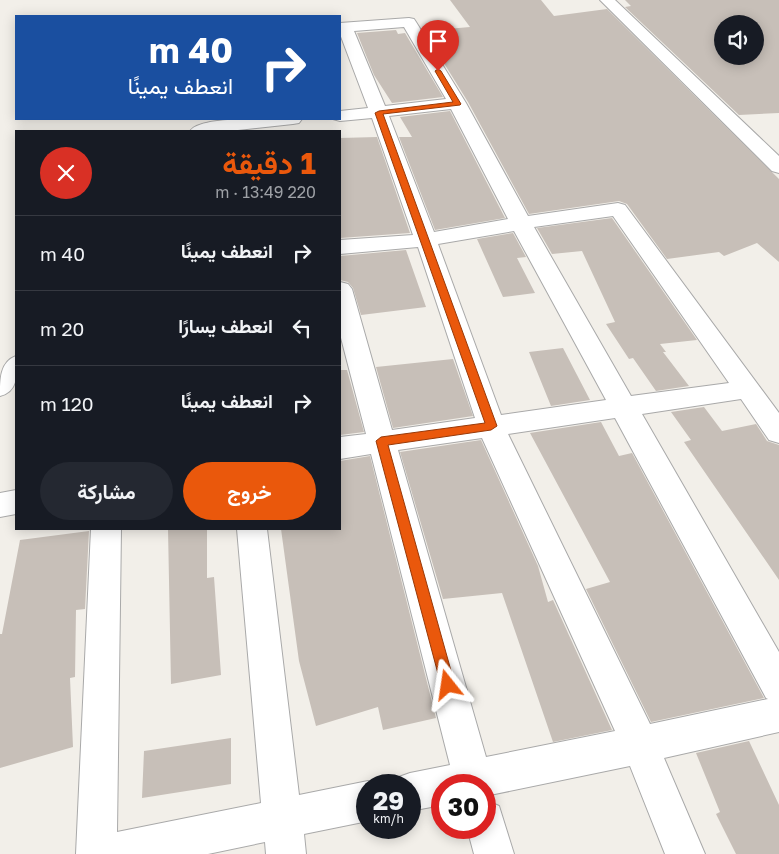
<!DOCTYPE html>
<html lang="ar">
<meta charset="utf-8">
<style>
:root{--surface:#171b24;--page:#242831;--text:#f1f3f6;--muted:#9ea1a6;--line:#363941;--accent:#ea580c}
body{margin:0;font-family:"Golos Text",Vazirmatn,sans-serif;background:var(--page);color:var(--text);direction:rtl;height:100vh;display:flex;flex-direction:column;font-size:19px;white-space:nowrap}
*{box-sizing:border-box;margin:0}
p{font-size:16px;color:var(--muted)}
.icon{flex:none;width:28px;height:28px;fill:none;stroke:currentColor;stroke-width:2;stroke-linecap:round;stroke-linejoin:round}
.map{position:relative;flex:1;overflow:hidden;direction:ltr}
.details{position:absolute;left:15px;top:130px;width:326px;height:400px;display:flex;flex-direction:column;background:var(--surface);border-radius:0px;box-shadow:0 2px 12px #0003;direction:rtl}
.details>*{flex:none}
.hud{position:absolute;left:15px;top:15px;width:326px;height:105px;border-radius:0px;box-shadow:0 2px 12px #0003;direction:rtl;background:#1a4fa0;color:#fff;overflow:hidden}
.controls{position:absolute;left:714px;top:15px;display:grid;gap:10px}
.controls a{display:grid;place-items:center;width:50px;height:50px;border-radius:50%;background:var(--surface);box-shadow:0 2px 12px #0003;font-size:25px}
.speed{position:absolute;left:356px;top:774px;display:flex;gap:10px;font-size:25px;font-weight:700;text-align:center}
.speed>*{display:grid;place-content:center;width:65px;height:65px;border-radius:50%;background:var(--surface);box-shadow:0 2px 12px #0003;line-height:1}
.speed small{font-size:12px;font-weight:400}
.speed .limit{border:8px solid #d22;background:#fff;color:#111}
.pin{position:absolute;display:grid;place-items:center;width:42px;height:42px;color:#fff;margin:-51px -21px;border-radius:50% 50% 50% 0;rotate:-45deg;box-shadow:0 0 5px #0007}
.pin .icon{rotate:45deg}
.me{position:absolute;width:55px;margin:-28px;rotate:345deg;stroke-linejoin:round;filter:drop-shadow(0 0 4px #0008)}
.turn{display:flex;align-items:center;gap:18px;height:105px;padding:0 25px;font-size:22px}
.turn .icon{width:65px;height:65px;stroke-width:2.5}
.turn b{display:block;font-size:35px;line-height:42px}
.round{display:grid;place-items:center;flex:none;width:52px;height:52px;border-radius:26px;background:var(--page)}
.overview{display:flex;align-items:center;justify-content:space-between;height:85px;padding:0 25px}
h1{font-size:30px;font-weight:700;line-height:38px;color:var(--accent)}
.cta{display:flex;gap:10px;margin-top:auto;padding:10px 25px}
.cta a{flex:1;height:58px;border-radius:30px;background:var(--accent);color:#fff;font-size:20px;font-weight:700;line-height:58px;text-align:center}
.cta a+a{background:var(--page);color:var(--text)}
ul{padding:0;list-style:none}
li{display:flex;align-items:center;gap:15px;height:75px;padding:0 25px;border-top:1px solid var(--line)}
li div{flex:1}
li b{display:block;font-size:19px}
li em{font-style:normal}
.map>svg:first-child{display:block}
</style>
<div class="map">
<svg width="779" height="854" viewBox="0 0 779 854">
<rect width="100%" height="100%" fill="#f2efe9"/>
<path fill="#c7bfb8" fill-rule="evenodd" d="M450 0H541L554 16 607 9 779 179V262L757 243 724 256 719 252 667 259 627 204 619 201 529 214 468 102 424 31 470 27Z
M625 0H779V113L739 115 625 7 631 6ZM722 24H755V56H722Z
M396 30 398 34 405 33 443 97 392 103 374 75 357 33Z
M450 111 505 218 435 230 399 137H412L400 117Z
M377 137 410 233 340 238V138Z
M612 218 697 340 660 344 666 352H663L689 386 656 391 633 358 629 359 606 324 615 322 582 251 552 254 537 228Z
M513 233 526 257 517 258 535 293 503 297 477 239Z
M406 250 426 307 361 315 353 288 348 282 340 280V256Z
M563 348 590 400 551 406 529 352Z
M453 359 473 416 393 428 376 367Z
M340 370H347L364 432 340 435Z
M704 407 722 431 756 424 767 441 779 445V580L684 442 691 440 671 412Z
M601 422 619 456 632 453 764 698 651 722 586 589 610 582 530 433Z
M481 440 538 566 548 602 553 600 612 730 553 742 502 593 443 599 400 452Z
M370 456 436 718 383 730 378 707 316 726 299 661 281 529H340V461Z
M168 529H207V578L214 577 221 675 171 684Z
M89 531 85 609 76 610 75 677 70 678 73 747 0 768V634H2L20 540Z
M231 738V784L142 798 144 751Z
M749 741 779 805V854H736L716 814 720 812 696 753Z"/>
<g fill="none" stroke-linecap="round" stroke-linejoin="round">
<defs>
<path id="street" d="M600 0H615L779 156V173L772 171Z
M409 18 414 19 416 22 466 103 528 216 618 203 625 205 779 413V443L769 440 741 399 642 414 779 652V732L664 758 705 854H665L630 766 490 795 485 800 499 806 514 854H474L467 828H485V785H442V805L410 811V785H393L396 778 410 773 450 765 371 454 340 459V437L366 434 340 334V282L348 284 352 289 392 430 475 418 418 247 340 254V240L413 235 372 118 340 121 333 119H340V111L368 108 340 34V23ZM404 27 446 99 385 106 354 31ZM451 109 508 219 434 232 389 116ZM613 216 729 383 631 396 534 227ZM514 231 606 400 501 415 438 244ZM615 418 766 698 768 699 650 724 508 434ZM482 438 615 731 486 757 398 450Z
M244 119H302L299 123 293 124 229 131H190C198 120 231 120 244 119Z
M16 356C17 373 19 391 0 396 0 379 0 362 16 356Z
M16 490V514L0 517V493Z
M91 529H121L117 832 261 803 237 529H267L299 795 368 781 377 785H368V821L304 834 306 854H266L265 842 208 854H76Z"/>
</defs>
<use href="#street" stroke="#a9a9a9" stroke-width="2"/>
<use href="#street" fill="#fff" fill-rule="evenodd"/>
</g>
<path fill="#ea580c" stroke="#983908" d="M438 69 441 71 461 104 460 105 383 114 497 426 491 430 388 445 455 685 453 690 448 692 443 690 441 685 376 441 381 437 485 423 375 113 379 111 453 102 435 71Z"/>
</svg>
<div class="controls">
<a><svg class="icon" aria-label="sound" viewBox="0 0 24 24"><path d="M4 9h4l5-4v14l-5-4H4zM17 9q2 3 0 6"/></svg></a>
</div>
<div class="speed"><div>29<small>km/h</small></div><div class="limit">30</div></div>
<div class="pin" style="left:438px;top:71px;background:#d93025"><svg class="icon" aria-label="arrive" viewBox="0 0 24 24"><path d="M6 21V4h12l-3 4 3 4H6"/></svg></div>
<svg class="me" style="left:448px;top:685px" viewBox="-20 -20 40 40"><path d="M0-17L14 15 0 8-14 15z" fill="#ea580c" stroke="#fff" stroke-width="4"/></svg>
<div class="hud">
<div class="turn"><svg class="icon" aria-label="right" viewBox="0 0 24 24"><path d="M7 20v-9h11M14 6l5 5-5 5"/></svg><div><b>40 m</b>انعطف يمينًا</div></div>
</div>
<section class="details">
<div class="overview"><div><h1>1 دقيقة</h1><p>220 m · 13:49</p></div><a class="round" style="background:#d93025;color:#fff"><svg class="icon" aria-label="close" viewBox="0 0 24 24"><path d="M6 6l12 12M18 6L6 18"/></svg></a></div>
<ul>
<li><svg class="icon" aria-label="right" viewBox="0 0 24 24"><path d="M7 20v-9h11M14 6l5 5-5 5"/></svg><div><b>انعطف يمينًا</b></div><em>40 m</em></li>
<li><svg class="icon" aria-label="left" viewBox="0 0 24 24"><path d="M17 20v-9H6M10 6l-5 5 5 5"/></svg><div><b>انعطف يسارًا</b></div><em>20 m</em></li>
<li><svg class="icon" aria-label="right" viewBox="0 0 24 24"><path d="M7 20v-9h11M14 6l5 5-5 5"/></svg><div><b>انعطف يمينًا</b></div><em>120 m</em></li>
</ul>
<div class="cta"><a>خروج</a><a>مشاركة</a></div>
</section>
</div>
